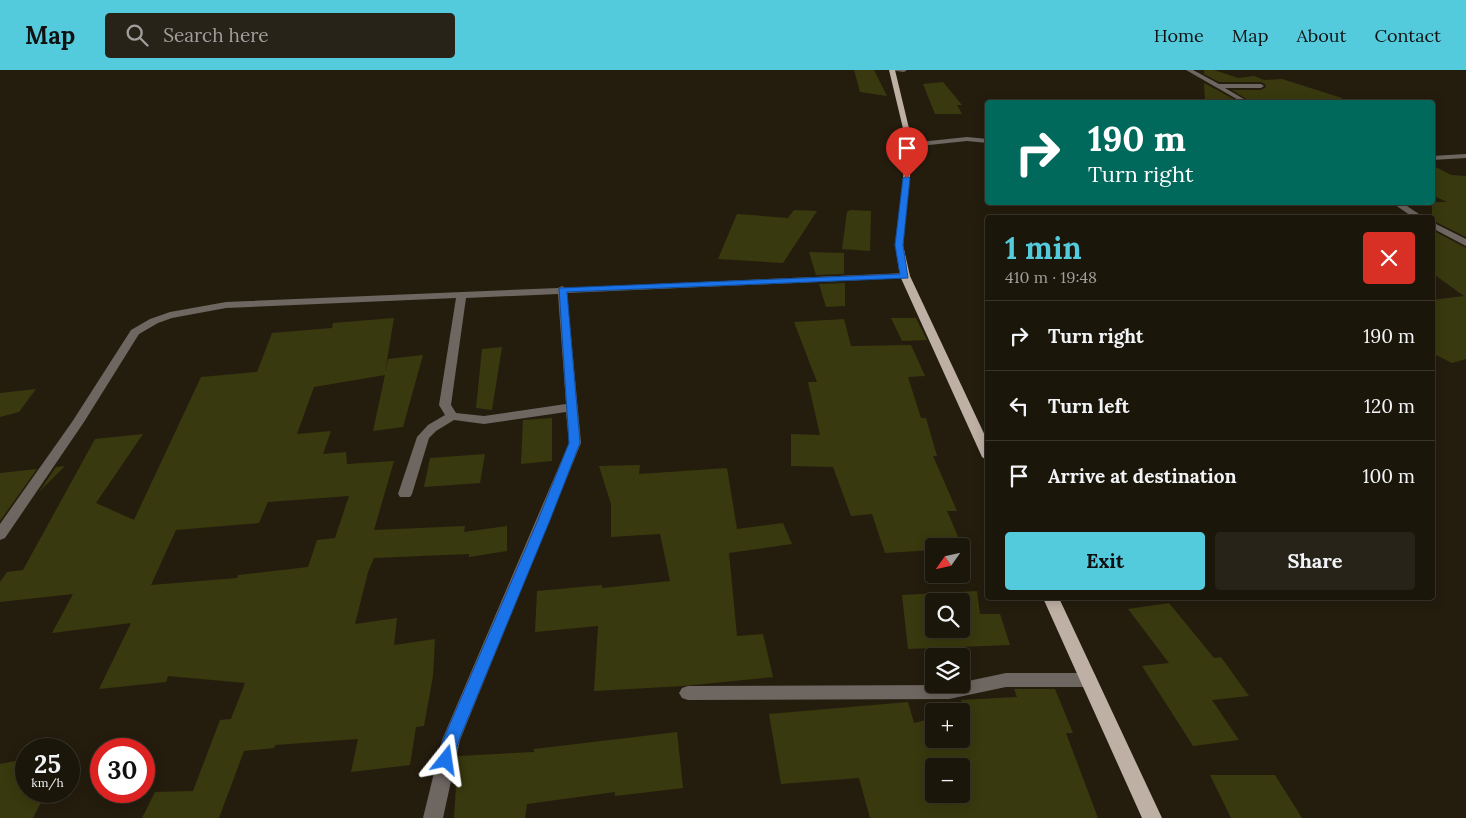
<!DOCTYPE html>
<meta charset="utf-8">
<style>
:root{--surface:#1b160a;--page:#282318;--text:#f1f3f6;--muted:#a09f9c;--line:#39352b;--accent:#54cadd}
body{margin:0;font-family:Lora,serif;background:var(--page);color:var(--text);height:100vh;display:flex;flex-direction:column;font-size:19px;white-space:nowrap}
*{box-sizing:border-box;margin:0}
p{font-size:16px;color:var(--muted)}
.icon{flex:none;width:28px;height:28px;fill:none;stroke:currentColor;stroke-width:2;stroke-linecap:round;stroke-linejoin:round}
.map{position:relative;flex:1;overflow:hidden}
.sheet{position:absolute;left:985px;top:145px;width:450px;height:385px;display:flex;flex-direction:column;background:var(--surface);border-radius:5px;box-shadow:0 2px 12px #0003,0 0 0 1px var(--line)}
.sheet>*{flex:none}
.guide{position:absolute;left:985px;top:30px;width:450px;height:105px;border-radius:5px;box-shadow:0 2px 12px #0003,0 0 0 1px var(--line);background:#00695c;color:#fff;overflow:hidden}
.needle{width:32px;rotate:236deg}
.buttons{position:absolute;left:925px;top:468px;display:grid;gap:10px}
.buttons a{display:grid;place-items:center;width:45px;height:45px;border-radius:5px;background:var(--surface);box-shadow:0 2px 12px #0003,0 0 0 1px var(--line);font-size:25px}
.speed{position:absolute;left:15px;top:668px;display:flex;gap:10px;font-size:25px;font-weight:700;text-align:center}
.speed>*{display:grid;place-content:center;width:65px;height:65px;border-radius:50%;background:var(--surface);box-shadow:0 2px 12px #0003,0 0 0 1px var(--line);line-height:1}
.speed small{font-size:12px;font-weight:400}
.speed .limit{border:8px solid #d22;background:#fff;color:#111}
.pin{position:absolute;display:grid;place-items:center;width:42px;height:42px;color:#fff;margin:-51px -21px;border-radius:50% 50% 50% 0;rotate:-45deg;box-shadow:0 0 5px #0007}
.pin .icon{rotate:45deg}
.me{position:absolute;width:55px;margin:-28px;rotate:15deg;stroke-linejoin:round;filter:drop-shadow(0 0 4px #0008)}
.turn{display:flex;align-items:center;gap:18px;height:105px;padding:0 20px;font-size:22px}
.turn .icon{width:65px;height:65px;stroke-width:2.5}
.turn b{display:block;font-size:35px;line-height:42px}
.round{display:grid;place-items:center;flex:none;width:52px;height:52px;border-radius:5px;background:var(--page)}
.head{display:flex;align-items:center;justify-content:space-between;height:85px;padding:0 20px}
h1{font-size:30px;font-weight:700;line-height:38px;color:var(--accent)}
.cta{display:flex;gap:10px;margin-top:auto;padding:10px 20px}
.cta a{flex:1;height:58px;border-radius:5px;background:var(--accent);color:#111;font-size:20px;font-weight:700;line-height:58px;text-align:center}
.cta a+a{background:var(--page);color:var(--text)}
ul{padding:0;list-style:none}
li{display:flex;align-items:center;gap:15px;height:70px;padding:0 20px;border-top:1px solid var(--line)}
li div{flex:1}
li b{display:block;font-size:19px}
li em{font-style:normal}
header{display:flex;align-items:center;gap:30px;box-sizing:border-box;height:70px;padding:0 25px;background:var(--accent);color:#111}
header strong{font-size:24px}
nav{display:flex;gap:28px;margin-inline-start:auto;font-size:18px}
.search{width:350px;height:45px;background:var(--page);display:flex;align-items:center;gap:12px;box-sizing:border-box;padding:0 18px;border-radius:5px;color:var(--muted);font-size:19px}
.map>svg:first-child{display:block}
</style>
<header>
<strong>Map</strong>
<div class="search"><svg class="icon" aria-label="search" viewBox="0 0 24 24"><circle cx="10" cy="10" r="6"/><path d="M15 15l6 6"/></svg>Search here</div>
<nav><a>Home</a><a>Map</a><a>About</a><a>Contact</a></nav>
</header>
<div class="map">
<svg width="1466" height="748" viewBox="0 0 1466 748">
<rect width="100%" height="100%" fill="#241d0e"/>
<path fill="#39390f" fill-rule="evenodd" d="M854 0H874L887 26 860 22Z
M1204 0H1214L1238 8 1254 6 1264 10 1282 9 1342 28 1341 32H1251L1232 20H1261L1266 17 1265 14 1261 12H1219L1204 4Z
M943 12 962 35H957L962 44H935L923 14Z
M1204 13 1239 32H1205Z
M1432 95 1451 105 1466 106V167L1432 150V132H1447L1432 125Z
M794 140 817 141 783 193 718 189 737 144 788 148Z
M850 140 871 141 870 181 842 179 847 142Z
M1432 160 1466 178V289L1452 293 1432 283V230L1464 226 1432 203Z
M809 182 844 183V204L816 205Z
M845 213V236L826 237 819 214Z
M394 248 385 302 388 289 423 285 403 357 373 361 385 305 314 317 297 364 331 361 323 384 346 382 347 394 394 391 374 460 465 456 464 462 507 456V481L469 487V484L374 488 368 502 355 554 397 548 394 575 435 569 433 606 424 656 416 657 410 695 351 702 358 669 275 675 274 678 244 681 219 748H142L155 722 193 721 220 650 231 649 245 613 168 606 166 612 99 619 131 553 52 563 73 524 0 532V512L7 502 23 500 95 369 143 364 96 433 134 450 201 307 257 302 272 263 332 258 333 253ZM349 426 335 468 317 470 308 497 238 505 237 508 151 515 176 460 259 453 268 432Z
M891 248H916L927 270 902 271Z
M844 249 851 276 911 275 925 306 908 307 921 348H926L937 386H933L957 441H947L963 478H961V476H934V480L885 483 872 444 851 446 833 397 791 396V364L820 365 808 312H817L794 252Z
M502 277 492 340 476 338 482 279Z
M36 319 19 342 0 347V323Z
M552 348V391L521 394 523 350Z
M485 384 480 413 424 417 430 388Z
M640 395 639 404 727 398 737 459 783 453 792 474 729 483 737 566 763 564 773 607 683 616 594 621 598 556 535 562 537 521 602 515V518L670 511 660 464 611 467V434L599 396Z
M65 396 39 422 56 397Z
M37 399 0 451V403Z
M977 521 980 544H1000L1010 575 908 579 902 525ZM934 531H961V559H934Z
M1169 533 1214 588 1221 587 1249 626 1212 630 1239 670 1193 676 1142 596 1169 593 1128 539Z
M1014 619H1055L1073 663H1066L1098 748H870L859 708 781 714 769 644 908 632 914 653 934 648V669H961V641H954L964 638 961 630 1017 627ZM934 696H961V724H934Z
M677 662 683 718 615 726V722L527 734 525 748H454L458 686 534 682V679Z
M26 689V721H47L33 748H0V694Z
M1210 705H1275L1302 748H1231Z"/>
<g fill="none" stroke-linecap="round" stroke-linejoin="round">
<path fill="#6d6661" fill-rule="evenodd" d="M889 0H907L904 2Z
M1186 0H1193L1219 14H1261L1264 16 1261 18H1225L1249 32H1242Z
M967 67 988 69V73L967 71 910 77 907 75 910 73Z
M1466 84V88L1432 90V86Z
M1391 132H1401L1425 148H1414Z
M1432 152 1466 169V176L1432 158Z
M905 203 910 206 908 208 567 223 581 373 460 670 443 748H423L442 670 569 373 566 342 484 354 454 350 436 361 429 368 412 424 410 427H400L398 424 417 367 428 355 445 345 439 335 456 228 226 238 172 248 158 253 139 264 84 352 5 468 0 470V454L72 352 131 260 150 249 170 242 226 232 558 218 562 216 566 218ZM558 224 566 334 484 346 456 343 451 335 466 228Z
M1006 603H1089L1095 605 1097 610 1095 615 1089 617H1006L949 629 688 630 682 628 679 623 682 618 688 616 949 615Z"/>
<path fill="#bfb0a5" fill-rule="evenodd" d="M889 0H895L913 75 903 175 910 206 988 372V391L982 387 900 206 895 175 907 75Z
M1043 528H1059L1162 748H1142Z"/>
</g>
<path fill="#1a73e8" stroke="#114b97" d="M907 106 910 108 903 175 908 208 567 222 580 373 550 450 459 670 452 695 446 697 441 695 438 690 443 670 538 450 569 373 559 218 900 204 895 175 903 108Z"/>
</svg>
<div class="buttons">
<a><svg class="needle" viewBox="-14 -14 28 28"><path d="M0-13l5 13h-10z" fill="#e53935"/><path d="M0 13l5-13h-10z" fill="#a09f9c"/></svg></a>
<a><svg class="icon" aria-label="search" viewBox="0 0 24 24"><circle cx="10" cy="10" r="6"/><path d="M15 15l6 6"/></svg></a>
<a><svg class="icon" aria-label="layers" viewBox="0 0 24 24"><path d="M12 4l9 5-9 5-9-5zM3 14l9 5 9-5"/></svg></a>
<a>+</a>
<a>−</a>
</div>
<div class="speed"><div>25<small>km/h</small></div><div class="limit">30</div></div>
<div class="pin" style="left:907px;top:108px;background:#d93025"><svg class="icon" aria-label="arrive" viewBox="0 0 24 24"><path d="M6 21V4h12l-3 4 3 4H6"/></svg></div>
<svg class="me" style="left:446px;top:690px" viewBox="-20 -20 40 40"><path d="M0-17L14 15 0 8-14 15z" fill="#1a73e8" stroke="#fff" stroke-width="4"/></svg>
<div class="guide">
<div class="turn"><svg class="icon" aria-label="right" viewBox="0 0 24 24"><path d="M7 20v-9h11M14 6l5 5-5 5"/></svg><div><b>190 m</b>Turn right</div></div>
</div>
<section class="sheet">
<div class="head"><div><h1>1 min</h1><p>410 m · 19:48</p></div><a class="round" style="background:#d93025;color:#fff"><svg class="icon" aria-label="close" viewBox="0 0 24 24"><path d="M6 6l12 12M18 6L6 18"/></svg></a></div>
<ul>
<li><svg class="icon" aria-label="right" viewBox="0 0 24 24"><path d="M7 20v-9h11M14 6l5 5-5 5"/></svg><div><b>Turn right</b></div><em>190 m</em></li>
<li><svg class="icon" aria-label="left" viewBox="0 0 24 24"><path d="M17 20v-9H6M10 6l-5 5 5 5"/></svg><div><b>Turn left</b></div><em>120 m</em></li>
<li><svg class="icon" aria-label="arrive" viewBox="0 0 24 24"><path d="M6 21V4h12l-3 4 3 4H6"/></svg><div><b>Arrive at destination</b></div><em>100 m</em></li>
</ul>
<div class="cta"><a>Exit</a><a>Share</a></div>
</section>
</div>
